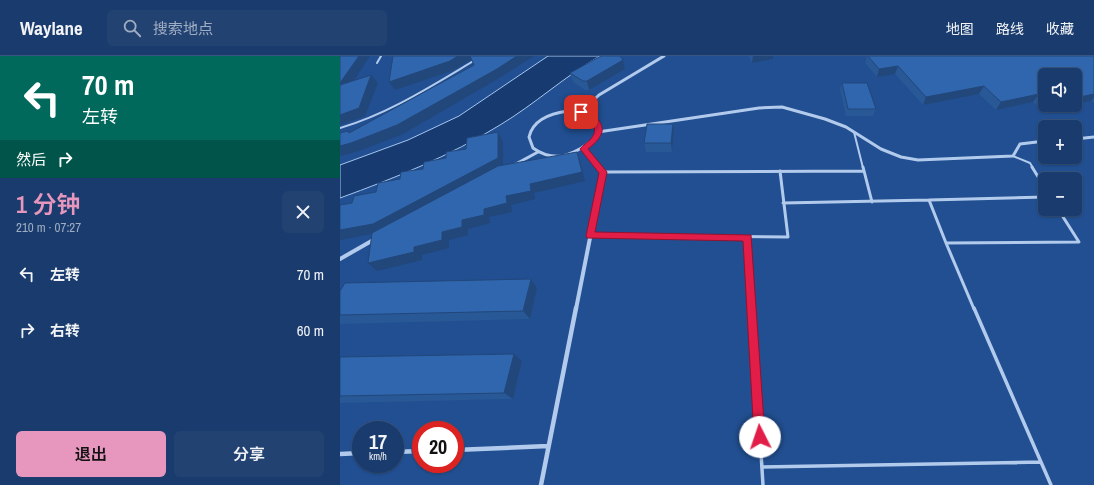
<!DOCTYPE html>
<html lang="zh">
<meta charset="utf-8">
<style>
:root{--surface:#193b6d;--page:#224272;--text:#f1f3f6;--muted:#9fadc2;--line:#375580;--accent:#e797bd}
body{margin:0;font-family:"Archivo Narrow","Noto Sans SC",sans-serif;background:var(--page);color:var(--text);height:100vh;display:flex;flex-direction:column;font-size:15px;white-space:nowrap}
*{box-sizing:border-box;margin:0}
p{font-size:13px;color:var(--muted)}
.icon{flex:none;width:22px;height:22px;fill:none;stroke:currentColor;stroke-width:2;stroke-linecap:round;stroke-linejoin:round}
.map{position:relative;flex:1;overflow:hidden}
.drawer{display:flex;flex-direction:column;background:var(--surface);width:340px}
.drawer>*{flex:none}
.guide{background:#00695c;color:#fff;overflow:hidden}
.fabs{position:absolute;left:698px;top:12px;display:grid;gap:8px}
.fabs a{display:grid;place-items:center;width:44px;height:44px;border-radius:6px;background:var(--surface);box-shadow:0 1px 3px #0004,0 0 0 1px var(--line);font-size:20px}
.speed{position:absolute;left:12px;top:365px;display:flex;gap:8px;font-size:20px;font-weight:700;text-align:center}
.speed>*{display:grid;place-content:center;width:52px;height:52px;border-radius:50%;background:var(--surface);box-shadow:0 1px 3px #0004,0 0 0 1px var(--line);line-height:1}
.speed small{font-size:10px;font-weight:400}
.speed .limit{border:6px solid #d22;background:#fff;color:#111}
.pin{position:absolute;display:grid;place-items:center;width:34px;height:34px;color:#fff;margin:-17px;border-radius:8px;box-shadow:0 2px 6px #0006}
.me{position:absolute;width:44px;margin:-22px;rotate:356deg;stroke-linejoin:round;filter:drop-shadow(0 0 3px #0008)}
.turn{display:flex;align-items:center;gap:14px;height:84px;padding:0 16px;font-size:18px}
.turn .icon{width:52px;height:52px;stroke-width:2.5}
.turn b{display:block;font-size:28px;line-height:34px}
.then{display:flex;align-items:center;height:38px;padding:0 16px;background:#0003;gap:8px;font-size:15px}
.round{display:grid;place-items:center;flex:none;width:42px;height:42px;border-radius:6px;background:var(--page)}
.overview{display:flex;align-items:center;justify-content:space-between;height:68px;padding:0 16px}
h1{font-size:24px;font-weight:600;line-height:30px;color:var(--accent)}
.action{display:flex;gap:8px;margin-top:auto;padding:8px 16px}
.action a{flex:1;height:46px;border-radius:6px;background:var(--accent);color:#111;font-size:16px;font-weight:600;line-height:46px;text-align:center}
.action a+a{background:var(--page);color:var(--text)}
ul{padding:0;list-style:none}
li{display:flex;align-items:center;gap:12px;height:56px;padding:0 16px}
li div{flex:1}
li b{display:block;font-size:15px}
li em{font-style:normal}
header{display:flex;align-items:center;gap:24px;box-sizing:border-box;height:56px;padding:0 20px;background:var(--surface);border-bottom:1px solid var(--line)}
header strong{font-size:19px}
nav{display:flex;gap:22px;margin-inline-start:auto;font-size:14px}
.search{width:280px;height:36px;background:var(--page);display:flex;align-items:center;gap:10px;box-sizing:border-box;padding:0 14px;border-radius:6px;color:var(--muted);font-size:15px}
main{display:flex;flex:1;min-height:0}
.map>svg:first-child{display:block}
</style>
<header>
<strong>Waylane</strong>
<div class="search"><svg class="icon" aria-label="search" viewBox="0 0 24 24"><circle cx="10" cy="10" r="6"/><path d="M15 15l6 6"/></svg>搜索地点</div>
<nav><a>地图</a><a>路线</a><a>收藏</a></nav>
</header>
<main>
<section class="drawer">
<div class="guide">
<div class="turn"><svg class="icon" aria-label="left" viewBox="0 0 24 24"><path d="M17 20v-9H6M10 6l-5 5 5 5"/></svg><div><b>70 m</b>左转</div></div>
<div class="then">然后<svg class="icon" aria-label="right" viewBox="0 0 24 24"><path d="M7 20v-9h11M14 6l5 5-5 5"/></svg></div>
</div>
<div class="overview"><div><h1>1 分钟</h1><p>210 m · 07:27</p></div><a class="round"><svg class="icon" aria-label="close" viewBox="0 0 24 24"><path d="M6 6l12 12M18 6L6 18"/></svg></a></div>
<ul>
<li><svg class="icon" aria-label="left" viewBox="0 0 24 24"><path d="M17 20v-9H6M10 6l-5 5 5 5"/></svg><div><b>左转</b></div><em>70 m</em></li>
<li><svg class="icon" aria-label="right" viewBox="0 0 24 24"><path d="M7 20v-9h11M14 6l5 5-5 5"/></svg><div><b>右转</b></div><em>60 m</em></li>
</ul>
<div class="action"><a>退出</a><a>分享</a></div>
</section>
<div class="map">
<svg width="754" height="429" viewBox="0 0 754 429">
<rect width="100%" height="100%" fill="#214f91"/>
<path fill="#173b70" stroke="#a5c6ee" d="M208 0H260C225 20 195 48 160 69 110 100 55 122 0 142V109L68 84 119 60Z"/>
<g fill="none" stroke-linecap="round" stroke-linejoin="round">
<path stroke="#b2cbed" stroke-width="2" d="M37 7 41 0
M0 72C51 57 96 27 142 0
M514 76 523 112
M673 100 690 107 693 112"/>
<path stroke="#b2cbed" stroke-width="3" d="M523 111 532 146
M692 111 705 132
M263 116 524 115
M705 141 589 144 606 187 739 186 718 153
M443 147 589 144
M250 179 448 181 440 115
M407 182 412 253
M606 187 634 253"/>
<path stroke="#b2cbed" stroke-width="3.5" d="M412 252 423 429
M634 252 711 429
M422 411 701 406"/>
<path stroke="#b2cbed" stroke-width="3" d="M229 55C238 57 248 58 254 65 268 81 234 98 222 100 211 101 201 98 193 92L189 81C193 63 212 57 229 55Z
M241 56 259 39 324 0
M258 76 419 52 442 51 485 63 506 71 541 93 561 101 578 104 673 100 680 88 705 85
M735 83 754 81
M243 93 260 112
M174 109 198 96"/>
<path stroke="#b2cbed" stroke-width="4" d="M0 203 35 183
M236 253 263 116 259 111"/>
<path stroke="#b2cbed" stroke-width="4.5" d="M115 394 208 390
M55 396 81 395
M0 398 21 397
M201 429 236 252"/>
</g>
<path fill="#295896" d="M408 0H433V3L412 7Z
M527 0H754V47L751 45 735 48V19H705V49H731L703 55 693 46 656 54 639 38 583 49 555 18 537 21 525 7Z
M283 4 285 13 249 34H245L233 26 230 17Z
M502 27 536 53 533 60H506L500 33Z
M333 68 334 77 332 96H306L304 87Z
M191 223 197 232 190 263 1 268 0 267V235Z
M174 298 182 305 173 343 0 347V301Z"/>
<path fill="#22477a" d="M19 0H30L5 38 0 32V27Z
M118 0H137L114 14 55 34 49 26Z
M177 0H194L161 21 63 78 19 95 0 100V90L9 77 8 75 16 84Z
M413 0H433V3L412 7Z
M283 4 285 13 249 34 247 25Z
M558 10 555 18 537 21 539 13Z
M31 19 38 27 25 60 0 69V59Z
M644 30 639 38 583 49 586 41Z
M699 38 693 46 656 54 661 46Z
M754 38V41L751 45 735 48V42Z
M708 49H731L703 55Z
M333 68 334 77 332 96 331 87Z
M158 76 163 86V111L42 176 0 184V174Z
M237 96 240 105 245 125 194 137 195 143 171 149 172 156 149 161 150 167 128 173V179L109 184V192L82 199V204L37 215 28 207 74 191 102 176 122 164 190 128Z
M191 223 197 232 190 263 183 255Z
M174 298 182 305 173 343 164 337Z"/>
<path fill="#3066ae" stroke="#22477a" d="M0 0H19L0 27Z
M53 0H118L110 5 49 26Z
M130 0H177L157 13 57 69 11 87 0 90V77L8 75 9 77 134 9Z
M261 0H280L283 4 247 25H243L230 17Z
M528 0H754V38L735 42V19H705V44L699 38 661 46 644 30 586 41 558 10 539 13Z
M31 19 19 52 0 59V29Z
M502 27H527L536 53H508Z
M307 68H333L331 87H304Z
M158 76V102L33 168 0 174V149L12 147 14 140 36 136 38 127 60 123 61 116 83 113 84 106 106 102V96L126 93 127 82Z
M237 96 242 116 190 128 191 135 166 140 167 147 144 153V159L122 164V171L102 176V184L74 191V196L28 207 32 177 158 110Z
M191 223 183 255 0 259V235L5 227Z
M174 298 164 337 0 340V301Z"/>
<path fill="#e11d48" stroke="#92132f" d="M238 54C249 53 264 64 262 76 260 83 253 89 248 93L267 116 255 176 411 179 425 381 424 385 420 386 416 385 414 381 403 185 247 182 246 180 259 117 240 93C243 89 247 87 250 84 261 72 250 62 238 57Z"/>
</svg>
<div class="fabs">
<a><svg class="icon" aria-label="sound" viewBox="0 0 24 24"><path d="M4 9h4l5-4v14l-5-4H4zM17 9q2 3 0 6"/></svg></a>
<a>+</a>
<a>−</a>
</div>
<div class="speed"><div>17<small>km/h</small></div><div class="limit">20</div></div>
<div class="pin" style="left:241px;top:56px;background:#d93025"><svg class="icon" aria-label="arrive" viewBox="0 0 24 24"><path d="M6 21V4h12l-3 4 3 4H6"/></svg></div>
<svg class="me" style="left:420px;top:381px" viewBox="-20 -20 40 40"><circle r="19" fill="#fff"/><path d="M0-13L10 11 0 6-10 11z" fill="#e11d48"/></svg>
</div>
</main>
